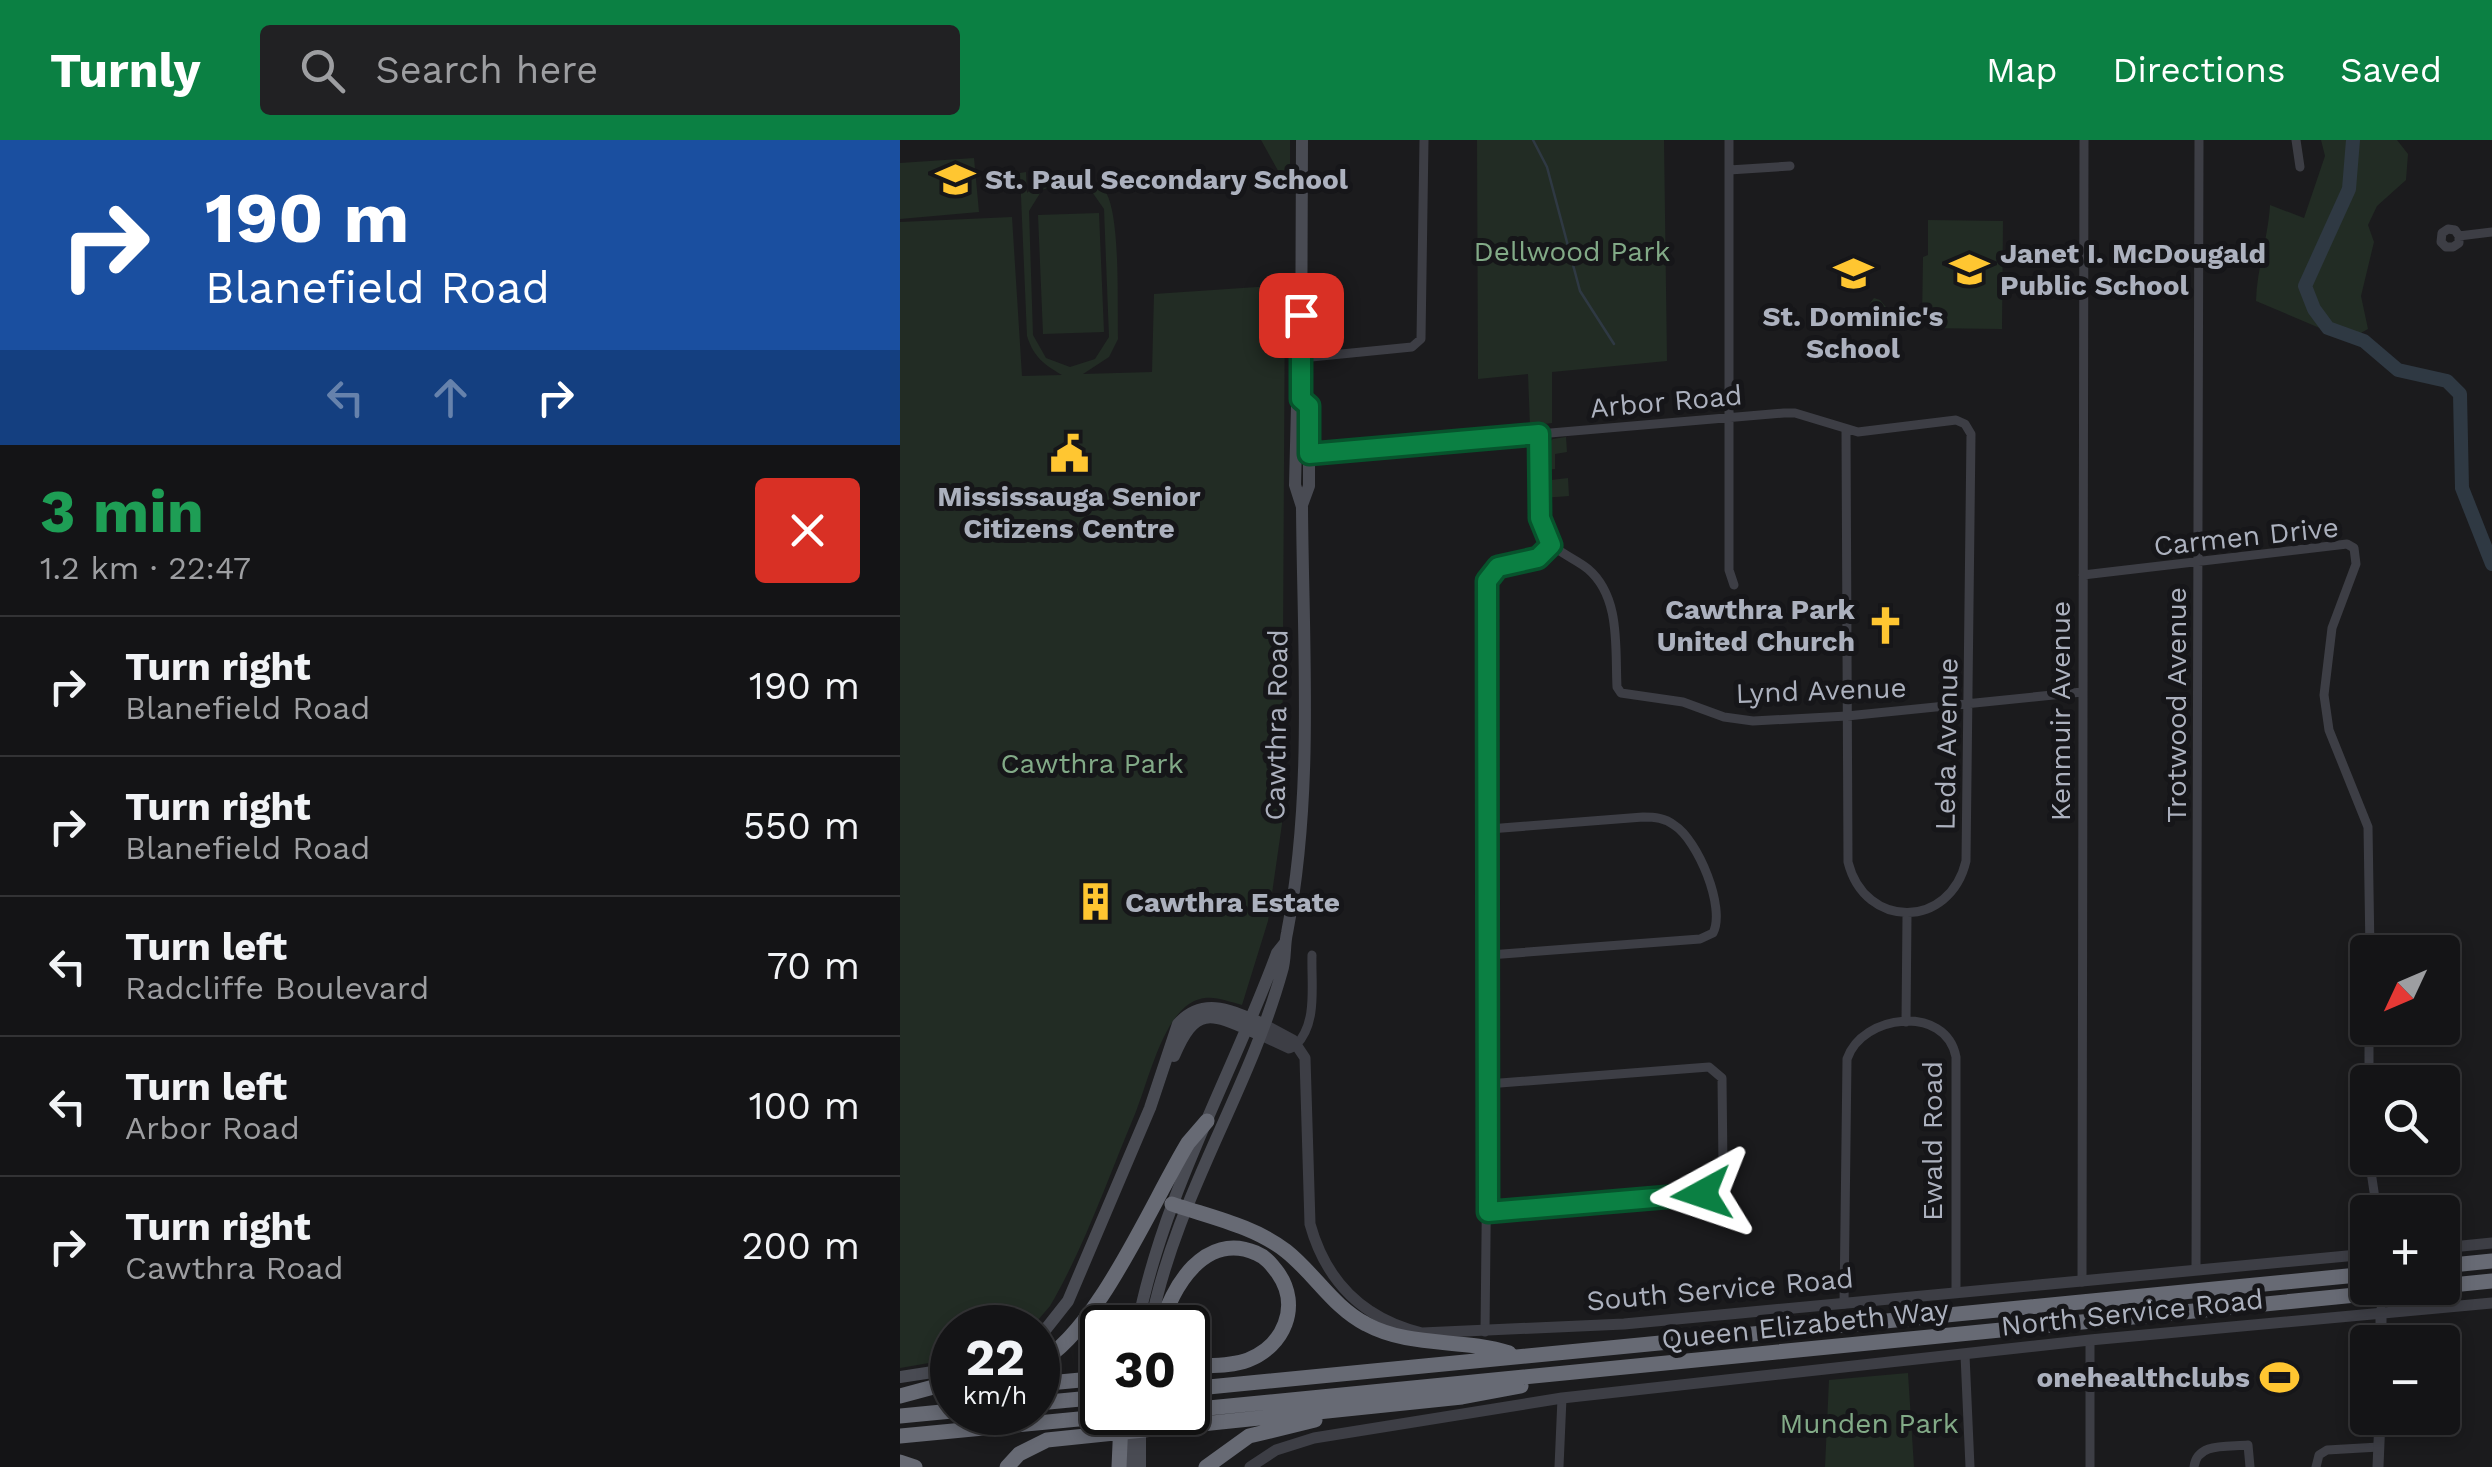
<!DOCTYPE html>
<meta charset="utf-8">
<style>
:root{--surface:#141416;--page:#212123;--text:#f1f3f6;--muted:#9d9ea1;--line:#333335;--accent:#0b8043}
body{margin:0;font-family:"Work Sans",sans-serif;background:var(--page);color:var(--text);height:100vh;display:flex;flex-direction:column;font-size:38px;white-space:nowrap}
*{box-sizing:border-box;margin:0}
p{font-size:32px;color:var(--muted)}
.icon{flex:none;width:55px;height:55px;fill:none;stroke:currentColor;stroke-width:2;stroke-linecap:round;stroke-linejoin:round}
.map{position:relative;flex:1;overflow:hidden}
.side{display:flex;flex-direction:column;background:var(--surface);width:900px}
.side>*{flex:none}
.guide{background:#1a4fa0;color:#fff;overflow:hidden}
.needle{width:65px;rotate:226deg}
.fabs{position:absolute;left:1450px;top:795px;display:grid;gap:20px}
.fabs a{display:grid;place-items:center;width:110px;height:110px;border-radius:10px;background:var(--surface);box-shadow:0 5px 15px #0003,0 0 0 2px var(--line);font-size:50px}
.speed{position:absolute;left:30px;top:1165px;display:flex;gap:20px;font-size:50px;font-weight:700;text-align:center}
.speed>*{display:grid;place-content:center;width:130px;height:130px;border-radius:50%;background:var(--surface);box-shadow:0 5px 15px #0003,0 0 0 2px var(--line);line-height:1}
.speed small{font-size:25px;font-weight:400}
.speed .limit{border:5px solid #111;border-radius:15px;background:#fff;color:#111}
.pin{position:absolute;display:grid;place-items:center;width:85px;height:85px;color:#fff;margin:-42px;border-radius:20px;box-shadow:0 5px 15px #0006}
.me{position:absolute;width:110px;margin:-55px;rotate:265deg;stroke-linejoin:round;filter:drop-shadow(0 0 8px #0008)}
.turn{display:flex;align-items:center;gap:35px;height:210px;padding:0 40px;font-size:45px}
.turn .icon{width:130px;height:130px;stroke-width:2.5}
.turn b{display:block;font-size:70px;line-height:85px}
.lanes{display:flex;align-items:center;height:95px;padding:0 40px;background:#0003;justify-content:center;gap:50px;direction:ltr}
.lanes .off{opacity:.35}
.round{display:grid;place-items:center;flex:none;width:105px;height:105px;border-radius:10px;background:var(--page)}
.overview{display:flex;align-items:center;justify-content:space-between;height:170px;padding:0 40px}
h1{font-size:60px;font-weight:700;line-height:75px;color:#1e9e55}
ul{padding:0;list-style:none}
li{display:flex;align-items:center;gap:30px;height:140px;padding:0 40px;border-top:2px solid var(--line)}
li div{flex:1}
li b{display:block;font-size:38px}
li em{font-style:normal}
header{display:flex;align-items:center;gap:60px;box-sizing:border-box;height:140px;padding:0 50px;background:var(--accent);color:#fff}
header strong{font-size:48px}
nav{display:flex;gap:55px;margin-inline-start:auto;font-size:35px}
.search{width:700px;height:90px;background:var(--page);display:flex;align-items:center;gap:25px;box-sizing:border-box;padding:0 35px;border-radius:10px;color:var(--muted);font-size:38px}
main{display:flex;flex:1;min-height:0}
.map>svg:first-child{display:block}
</style>
<header>
<strong>Turnly</strong>
<div class="search"><svg class="icon" aria-label="search" viewBox="0 0 24 24"><circle cx="10" cy="10" r="6"/><path d="M15 15l6 6"/></svg>Search here</div>
<nav><a>Map</a><a>Directions</a><a>Saved</a></nav>
</header>
<main>
<section class="side">
<div class="guide">
<div class="turn"><svg class="icon" aria-label="right" viewBox="0 0 24 24"><path d="M7 20v-9h11M14 6l5 5-5 5"/></svg><div><b>190 m</b>Blanefield Road</div></div>
<div class="lanes"><svg class="icon off" aria-label="left" viewBox="0 0 24 24"><path d="M17 20v-9H6M10 6l-5 5 5 5"/></svg><svg class="icon off" aria-label="ahead" viewBox="0 0 24 24"><path d="M12 20V5M6 11l6-6 6 6"/></svg><svg class="icon" aria-label="right" viewBox="0 0 24 24"><path d="M7 20v-9h11M14 6l5 5-5 5"/></svg></div>
</div>
<div class="overview"><div><h1>3 min</h1><p>1.2 km · 22:47</p></div><a class="round" style="background:#d93025;color:#fff"><svg class="icon" aria-label="close" viewBox="0 0 24 24"><path d="M6 6l12 12M18 6L6 18"/></svg></a></div>
<ul>
<li><svg class="icon" aria-label="right" viewBox="0 0 24 24"><path d="M7 20v-9h11M14 6l5 5-5 5"/></svg><div><b>Turn right</b><p>Blanefield Road</p></div><em>190 m</em></li>
<li><svg class="icon" aria-label="right" viewBox="0 0 24 24"><path d="M7 20v-9h11M14 6l5 5-5 5"/></svg><div><b>Turn right</b><p>Blanefield Road</p></div><em>550 m</em></li>
<li><svg class="icon" aria-label="left" viewBox="0 0 24 24"><path d="M17 20v-9H6M10 6l-5 5 5 5"/></svg><div><b>Turn left</b><p>Radcliffe Boulevard</p></div><em>70 m</em></li>
<li><svg class="icon" aria-label="left" viewBox="0 0 24 24"><path d="M17 20v-9H6M10 6l-5 5 5 5"/></svg><div><b>Turn left</b><p>Arbor Road</p></div><em>100 m</em></li>
<li><svg class="icon" aria-label="right" viewBox="0 0 24 24"><path d="M7 20v-9h11M14 6l5 5-5 5"/></svg><div><b>Turn right</b><p>Cawthra Road</p></div><em>200 m</em></li>
</ul>
</section>
<div class="map">
<svg width="1592" height="1327" viewBox="0 0 1592 1327">
<rect width="100%" height="100%" fill="#1b1b1d"/>
<path fill="#222c24" fill-rule="evenodd" d="M361 0H390V31L381 36Z
M577 0H764L767 221 652 232V283L630 286 628 234 578 239Z
M1421 0H1497L1508 14 1506 40 1477 66 1468 85 1474 102 1461 156 1468 189 1448 200 1356 161C1357 127 1368 99 1370 65L1404 78 1425 16Z
M74 18 79 72 0 79V23Z
M171 31C184 35 197 40 205 51 221 74 217 167 218 199L209 217 183 234 252 232 254 154 385 145 382 684 368 781 342 865C323 860 307 852 289 864 261 883 248 942 235 974 208 1038 185 1106 150 1166L132 1187 52 1188V1219L0 1228V82L112 77 122 236 162 235C145 225 134 218 127 196L120 33 126 32 127 53C141 39 152 33 171 31ZM166 41 190 49 204 69 209 197 195 219 170 227 146 218 133 195 129 71 142 50Z
M199 73 204 192 143 194 138 75Z
M1028 80 1103 81 1102 189 1027 188 1022 181 1023 117 1028 115Z
M974 158 980 160 991 173 982 185 967 180 970 163Z
M666 297 667 312 655 314V329L643 330 644 306 653 299Z
M668 338 669 356 642 358 643 341Z
M1008 1233 1014 1327H925L929 1240Z"/>
<g fill="none" stroke-linecap="round" stroke-linejoin="round">
<path stroke="#2f3943" stroke-width="2.5" d="M633 0 647 27 680 151 714 204"/>
<path stroke="#2f3943" stroke-width="14" d="M1453 0 1449 49 1405 146 1414 169 1428 188 1464 201 1498 230 1547 241 1560 254 1562 348 1592 424"/>
<path stroke="#3d3e45" stroke-width="9" d="M829 0V430L834 445
M1396 0 1400 27
M829 30 890 26
M1559 96V103L1553 107H1546L1541 102 1542 93 1548 89 1555 90 1559 96 1592 92
M401 218 512 207 521 199 524 0
M639 294C639 321 634 364 642 389 648 410 672 416 688 429 721 457 715 508 717 547L721 553 783 562 824 577 853 581 947 576 1182 552
M404 314 884 273H895L958 292 1056 280 1065 284 1071 294 1066 721C1050 789 965 790 948 722L946 290
M1183 435 1447 404 1454 408 1456 424 1432 488 1424 555 1429 590 1468 687 1470 812
M589 689 743 677C755 677 765 678 774 685 798 700 826 768 813 793L800 799 589 815
M1006 882 1007 775
M396 905C418 883 411 845 412 815
M1469 942V888
M587 944 809 927 822 938 823 1028 816 1046 802 1053 588 1072
M1469 1018 1477 1072
M1296 1130 1299 0
M1182 1142 1184 0
M944 1164 947 919C962 874 1046 864 1056 917V1153
M585 1192 589 815 587 450C590 412 618 431 639 418 644 414 647 409 651 405
M1065 1215 1070 1327
M659 1327 662 1258
M1190 1327V1200
M1294 1327C1297 1302 1327 1307 1348 1305L1350 1327
M1416 1327 1419 1315 1427 1310 1479 1307"/>
<path stroke="#3d3e45" stroke-width="11" d="M363 884 393 900 405 918 410 1084C426 1142 464 1179 522 1193L724 1184 1468 1114
M359 894 389 908 396 905
M1542 1108 1592 1103
M1481 1202V1171
M350 1327 376 1310 414 1298 662 1258 1190 1200 1592 1163
M1478 1327 1480 1278"/>
<path stroke="#494b53" stroke-width="12" d="M401 259 409 266V346L402 365
M274 916C295 866 310 872 354 892
M237 1188C262 1056 331 938 377 813L385 803
M250 1188C274 1060 348 954 382 831 386 818 384 806 387 793 414 654 403 508 402 367L395 345 397 266 401 259 402 0
M138 1199 168 1161 250 968 278 884C304 855 334 872 363 884
M0 1237 52 1229
M228 1327V1285
M240 1327V1272"/>
<path stroke="#676a74" stroke-width="15" d="M272 1064C310 1077 354 1086 386 1111 415 1134 433 1167 466 1184 510 1208 562 1198 609 1213
M1542 1126 1592 1121
M1542 1146 1592 1141
M261 1188C271 1147 305 1091 356 1113 366 1117 372 1125 378 1133 401 1166 384 1206 348 1220 329 1227 307 1225 288 1227
M138 1223C197 1193 252 1062 288 1003L307 981
M138 1244 202 1238
M288 1249 1468 1134
M0 1256 52 1242
M138 1263 202 1257
M288 1270 1527 1148
M0 1276 52 1271
M0 1296 252 1272
M0 1322 15 1327
M107 1327 119 1314 147 1300 562 1257 621 1246
M219 1327 221 1281
M306 1327 349 1296 415 1280"/>
</g>
<g fill="none" stroke-linecap="round" stroke-linejoin="round">
<defs>
<path id="route" d="M401 175V259L409 266V314L639 294 640 378 651 405 638 418 598 427 587 441 588 1072 802 1054"/>
</defs>
<use href="#route" stroke="#07532c" stroke-width="25"/>
<use href="#route" stroke="#0b8043" stroke-width="18"/>
</g>
<defs>
<symbol id="school-bare" viewBox="-9 -9 18 18"><path d="M0-5L7-2L0 1L-7-2ZM-4 1L0 2.5L4 1V4Q0 6-4 4Z" fill="#ffc631" stroke="#161619" stroke-width="2.5" paint-order="stroke"/></symbol>
<symbol id="civic-bare" viewBox="-9 -9 18 18"><path d="M-.6-6.5H3V-4.5H.6V-3L4-1V1h2V6H-6V1h2V-1L-.6-3ZM-1.2 2.5V6h2.4V2.5Z" fill="#ffc631" stroke="#161619" stroke-width="2.5" paint-order="stroke"/></symbol>
<symbol id="church-bare" viewBox="-9 -9 18 18"><path d="M-1.2-6h2.4v3.5h3.3v2.4h-3.3V6h-2.4V-.1h-3.3v-2.4h3.3Z" fill="#ffc631" stroke="#161619" stroke-width="2.5" paint-order="stroke"/></symbol>
<symbol id="building-bare" viewBox="-9 -9 18 18"><path d="M-4-6H4V6H1V3H-1V6H-4ZM-2.5-4.3h1.7v1.8h-1.7ZM.8-4.3h1.7v1.8H.8ZM-2.5-1h1.7V.8h-1.7ZM.8-1h1.7V.8H.8Z" fill="#ffc631" stroke="#161619" stroke-width="2.5" paint-order="stroke"/></symbol>
<symbol id="stadium-bare" viewBox="-9 -9 18 18"><path d="M0-5a6.5 5 0 1 0 0 10a6.5 5 0 1 0 0-10ZM-3.5-1.8h7v3.6h-7Z" fill="#ffc631" stroke="#161619" stroke-width="2.5" paint-order="stroke"/></symbol>
</defs>
<g fill-rule="evenodd">
<use href="#school-bare" x="28" y="12" width="55" height="55"/>
<use href="#school-bare" x="1042" y="102" width="55" height="55"/>
<use href="#school-bare" x="926" y="106" width="55" height="55"/>
<use href="#civic-bare" x="142" y="286" width="55" height="55"/>
<use href="#church-bare" x="958" y="458" width="55" height="55"/>
<use href="#building-bare" x="168" y="734" width="55" height="55"/>
<use href="#stadium-bare" x="1352" y="1210" width="55" height="55"/>
</g>
<g text-anchor="middle" stroke-width="10" stroke-linejoin="round" paint-order="stroke">
<g font-size="28" font-weight="bold" fill="#acb1be" stroke="#161619" text-anchor="start">
<text x="85" y="49">St. Paul Secondary School</text>
<text x="1100" y="123">Janet I. McDougald<tspan x="1100" dy="32">Public School</tspan></text>
<text x="953" y="186" text-anchor="middle">St. Dominic's<tspan x="953" dy="32">School</tspan></text>
<text x="169" y="366" text-anchor="middle">Mississauga Senior<tspan x="169" dy="32">Citizens Centre</tspan></text>
<text x="955" y="479" text-anchor="end">Cawthra Park<tspan x="955" dy="32">United Church</tspan></text>
<text x="225" y="772">Cawthra Estate</text>
<text x="1350" y="1247" text-anchor="end">onehealthclubs</text>
</g>
<g font-size="28" fill="#82aa87" stroke="#161619">
<text x="672" y="121">Dellwood Park</text>
<text x="192" y="633">Cawthra Park</text>
<text x="969" y="1293">Munden Park</text>
</g>
<g font-size="28" fill="#acb1be" stroke="#161619">
<text transform="translate(766 261) rotate(-5)" y="10">Arbor Road</text>
<text transform="translate(1346 396) rotate(-6)" y="10">Carmen Drive</text>
<text transform="translate(921 550) rotate(-2)" y="10">Lynd Avenue</text>
<text transform="translate(1276 565) rotate(-90)" y="10">Trotwood Avenue</text>
<text transform="translate(1160 571) rotate(-90)" y="10">Kenmuir Avenue</text>
<text transform="translate(376 585) rotate(-89)" y="10">Cawthra Road</text>
<text transform="translate(1046 604) rotate(-89)" y="10">Leda Avenue</text>
<text transform="translate(1032 1001) rotate(-90)" y="10">Ewald Road</text>
<text transform="translate(820 1149) rotate(-5)" y="10">South Service Road</text>
<text transform="translate(1232 1172) rotate(-6)" y="10">North Service Road</text>
<text transform="translate(905 1184) rotate(-6)" y="10">Queen Elizabeth Way</text>
</g>
</g>
</svg>
<div class="fabs">
<a><svg class="needle" viewBox="-14 -14 28 28"><path d="M0-13l5 13h-10z" fill="#e53935"/><path d="M0 13l5-13h-10z" fill="#9d9ea1"/></svg></a>
<a><svg class="icon" aria-label="search" viewBox="0 0 24 24"><circle cx="10" cy="10" r="6"/><path d="M15 15l6 6"/></svg></a>
<a>+</a>
<a>−</a>
</div>
<div class="speed"><div>22<small>km/h</small></div><div class="limit">30</div></div>
<div class="pin" style="left:401px;top:175px;background:#d93025"><svg class="icon" aria-label="arrive" viewBox="0 0 24 24"><path d="M6 21V4h12l-3 4 3 4H6"/></svg></div>
<svg class="me" style="left:802px;top:1054px" viewBox="-20 -20 40 40"><path d="M0-17L14 15 0 8-14 15z" fill="#0b8043" stroke="#fff" stroke-width="4"/></svg>
</div>
</main>
